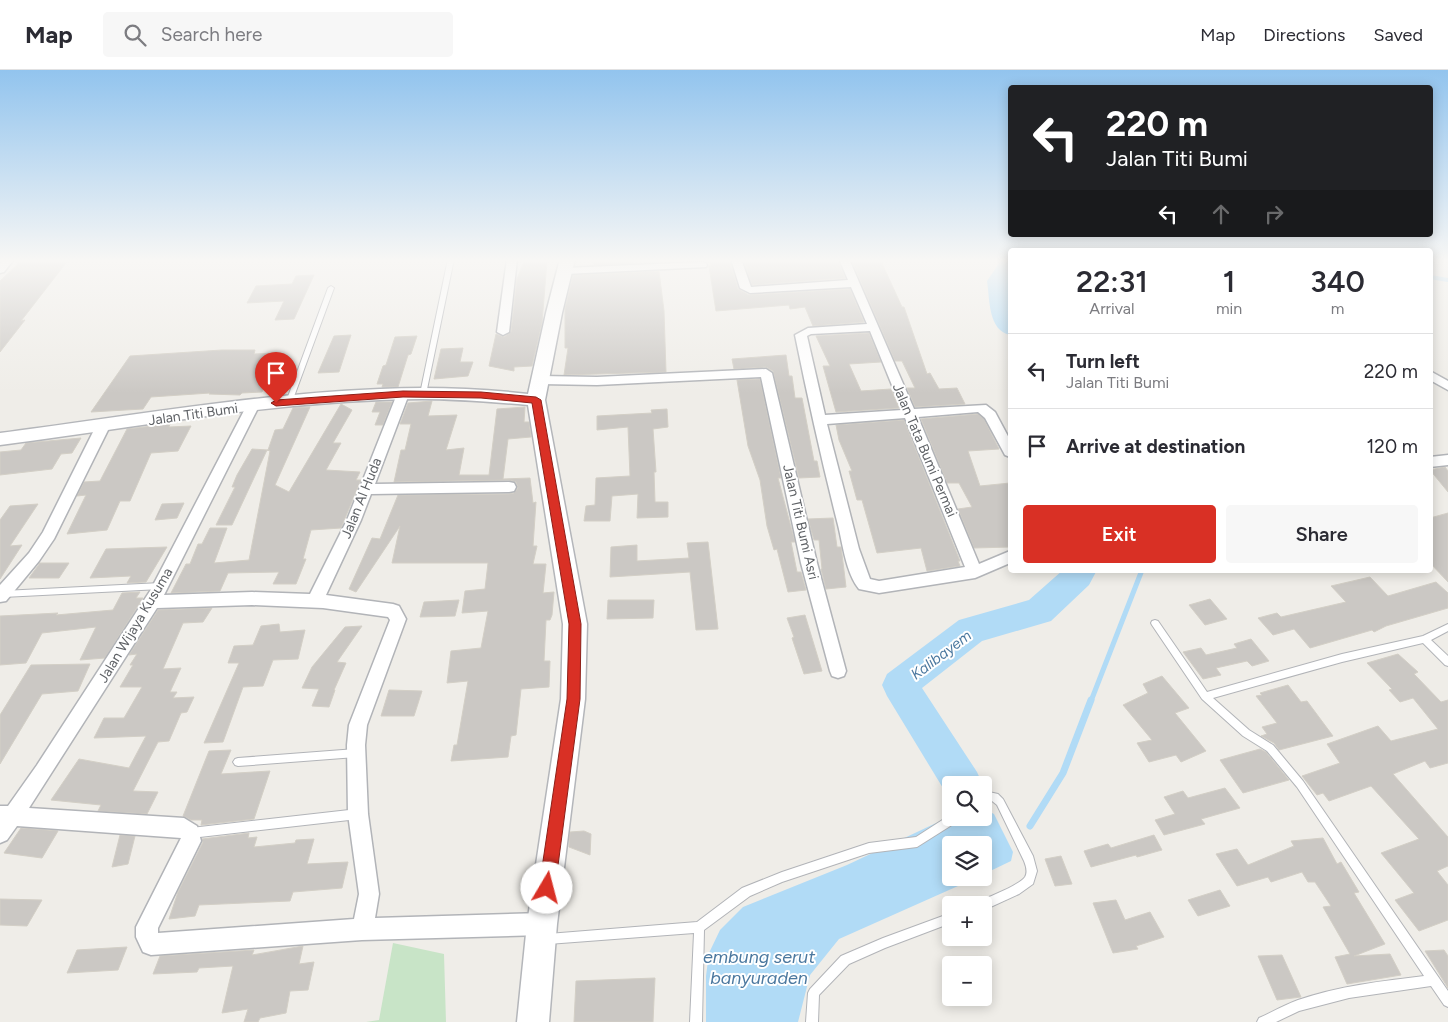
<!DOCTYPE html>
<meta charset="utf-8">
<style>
:root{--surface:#fff;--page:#f7f7f7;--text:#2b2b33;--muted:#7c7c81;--line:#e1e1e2;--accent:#d93025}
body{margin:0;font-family:Figtree,sans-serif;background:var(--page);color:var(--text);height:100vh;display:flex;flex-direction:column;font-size:19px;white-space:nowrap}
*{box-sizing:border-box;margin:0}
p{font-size:16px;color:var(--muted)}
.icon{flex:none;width:28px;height:28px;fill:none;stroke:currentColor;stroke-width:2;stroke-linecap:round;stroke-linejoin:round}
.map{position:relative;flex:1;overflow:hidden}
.details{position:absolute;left:1008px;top:178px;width:425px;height:325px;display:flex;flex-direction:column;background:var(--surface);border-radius:5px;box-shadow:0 2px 12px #0003}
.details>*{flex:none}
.hud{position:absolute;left:1008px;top:15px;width:425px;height:152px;border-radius:5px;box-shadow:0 2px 12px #0003;background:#202124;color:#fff;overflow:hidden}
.controls{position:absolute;left:942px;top:706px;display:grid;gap:10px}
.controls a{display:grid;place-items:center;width:50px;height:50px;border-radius:5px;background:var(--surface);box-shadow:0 2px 12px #0003;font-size:25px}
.pin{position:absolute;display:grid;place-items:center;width:42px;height:42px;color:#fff;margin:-51px -21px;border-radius:50% 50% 50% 0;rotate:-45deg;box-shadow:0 0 5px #0007}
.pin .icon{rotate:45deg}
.me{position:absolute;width:55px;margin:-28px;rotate:8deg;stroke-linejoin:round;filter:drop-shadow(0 0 4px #0008)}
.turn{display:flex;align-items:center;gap:18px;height:105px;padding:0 15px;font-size:22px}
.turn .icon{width:65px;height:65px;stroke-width:2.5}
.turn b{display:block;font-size:35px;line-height:42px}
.lanes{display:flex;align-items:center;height:48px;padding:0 15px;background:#0003;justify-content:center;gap:25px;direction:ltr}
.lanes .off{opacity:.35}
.eta{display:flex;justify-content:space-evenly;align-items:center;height:85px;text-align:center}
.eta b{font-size:30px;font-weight:600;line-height:35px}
.primary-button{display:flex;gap:10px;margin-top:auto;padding:10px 15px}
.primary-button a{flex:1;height:58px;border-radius:5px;background:var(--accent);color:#fff;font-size:20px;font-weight:600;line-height:58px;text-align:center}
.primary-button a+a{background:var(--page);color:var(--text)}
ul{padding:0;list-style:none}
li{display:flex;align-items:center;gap:15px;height:75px;padding:0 15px;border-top:1px solid var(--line)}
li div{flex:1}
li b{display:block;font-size:19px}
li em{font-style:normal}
header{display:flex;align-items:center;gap:30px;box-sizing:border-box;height:70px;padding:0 25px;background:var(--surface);border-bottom:1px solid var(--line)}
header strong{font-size:24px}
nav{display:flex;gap:28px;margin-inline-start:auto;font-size:18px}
.search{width:350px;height:45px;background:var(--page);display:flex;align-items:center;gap:12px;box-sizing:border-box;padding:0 18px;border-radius:5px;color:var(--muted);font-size:19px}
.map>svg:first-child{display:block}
</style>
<header>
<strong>Map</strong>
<div class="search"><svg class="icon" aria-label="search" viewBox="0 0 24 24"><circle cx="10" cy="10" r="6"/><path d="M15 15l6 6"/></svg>Search here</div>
<nav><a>Map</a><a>Directions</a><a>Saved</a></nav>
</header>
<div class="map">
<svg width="1448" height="952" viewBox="0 0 1448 952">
<rect width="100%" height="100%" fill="#efede8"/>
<path fill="#c8e4c7" d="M393 873 444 884 446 952H366L379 950Z"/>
<path fill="#b1dbf6" d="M984 739 994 744 1013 782 1011 791 984 804V775H951V808H976L839 869 810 905 798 952H706V906L709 883 720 860 743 837 847 795 951 746V748H984Z"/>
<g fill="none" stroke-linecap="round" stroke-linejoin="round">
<path stroke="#b1dbf6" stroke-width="4" d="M1430 207 1448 210"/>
<path stroke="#b1dbf6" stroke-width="5" d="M1091 631 1142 500"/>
<path stroke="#b1dbf6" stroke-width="7" d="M1030 756 1063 703 1091 630"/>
<path fill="#b1dbf6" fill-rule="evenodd" d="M1002 189H1010V265C988 260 990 230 987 211Z
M1063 500H1097L1089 515 1051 551 982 571 922 618 977 702 983 715H951V729L949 728 887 626 882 615 887 604 959 550 1029 530Z"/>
</g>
<path fill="#cbc8c4" stroke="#d3cfc6" d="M23 189H69L21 251 25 250 0 282V211Z
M595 189H630L631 193 594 195Z
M729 189 738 219 749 225 850 219 864 252 813 256 805 237 790 239 789 235 716 241 709 196 711 195 710 191Z
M743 189H837L845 208 752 215Z
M851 189H880L902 237H904L927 304 930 303 939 319 957 318 965 334 915 337 907 318H915L902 291H895Z
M524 191H547L542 253 532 296 514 297V301L489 296 496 264 504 267 511 262 517 209Z
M659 201 664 241 666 302 564 305 568 278H565V239L573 205Z
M314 205 294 249 275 250 284 231 247 233 256 216 292 214 296 206Z
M869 263 881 292 849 294 861 321 891 319 899 338 836 342 823 296H830L816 266Z
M351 265 339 302 318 303 334 266Z
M417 266 411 284 408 285 398 317H382L383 314H377L383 296 386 295 395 267Z
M463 278 460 292H473L468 306 434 309 441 279Z
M222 280H255L254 284 277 283 262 322 242 323 240 325 209 324 210 323 151 327 143 339 91 342 130 286Z
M786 285 789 306H792L795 328H802L814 391H817L820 407 799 408 773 301 766 297 734 299 732 289Z
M760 309 781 408H778L795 472H791L797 502H801L806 520 788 522 777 479 774 480 767 456 760 410 748 376 737 310Z
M432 331 428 346 457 345 446 380 464 378 459 405H489L497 339 525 337 524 352H529L531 367 508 369 503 409 530 408 533 433 536 432 533 476H537L533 494H546L543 523 554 522 552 545 550 550H546L544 591H550L549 617 521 619 516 665 511 666 508 687 451 691 454 675H457L468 611 447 613 451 581 481 578 488 541 462 543 465 521 485 519 488 493H392L400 456 356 522 349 519 372 468 380 469 398 425 509 424 514 423 518 418 516 412 509 410 394 412 401 380H405L411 354H400L408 333Z
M376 332H392L383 355H375L380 342H372Z
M341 334 352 340 333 373H341L326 400 360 402 356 410H361L341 458 311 460 303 489H306L296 514H273L279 502 228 503 220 521 171 523 186 494H190L198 474H202L210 458H227L214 493 249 490 270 381 267 380 232 455H216L235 417H232L237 405 252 379 268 380 275 360 283 359 293 338 310 337 275 415 289 422Z
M667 339 668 357 653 359 656 402H654L655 432H668V447L637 448 638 424 612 426 610 451H584L586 436 595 435 596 408 630 406 628 357 597 360V346L652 343 651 340Z
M978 344 984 349 999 379 968 381 980 416 1010 413V477L974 478 958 439 972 437 959 413H947L921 349Z
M904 350 960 491H958L960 496 927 501 921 478 877 483 862 430H857L849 401H852L839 370 836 355Z
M170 354 169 357 191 356 178 381 151 383 130 431H120L107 460 67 464 86 425 77 426 84 412 100 411 127 359Z
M81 368 72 383 61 384 52 399 0 405V382L21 380 26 373Z
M1445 397 1448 401V422L1430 400Z
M184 433 177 448 155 450 162 434Z
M38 434 10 476 22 475 0 509V450L10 436Z
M1448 443V512L1430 493V448Z
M833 448 837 477H841L842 484 846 517 826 519 821 499H822L819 470H814L808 449Z
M708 472 718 559 696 560 690 502 610 507 611 477 637 475V491L689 488 687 473Z
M167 477 146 512 127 513 131 506 90 508 106 479Z
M40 493H69L59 508H29Z
M1370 507 1388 526 1436 512 1448 523V538L1386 556 1374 562 1372 560 1310 578 1294 559 1273 565 1258 548 1277 543 1281 547 1346 532 1331 516Z
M140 522 136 528H143L105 588 80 590 96 557 42 563 26 593 0 595V546L58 543 56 545 113 540 122 523Z
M1210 529 1227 549 1205 555 1189 535Z
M459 530 455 546 420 547 424 532Z
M608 530H654L653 548 607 549Z
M212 538 203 552 183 553 163 599 181 598 170 622H177L173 628 194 627 187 642 181 643 169 671 158 672 133 721 158 722 147 744 98 741 101 735 51 730 79 689 129 698 146 666 94 668 104 648H124L142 617H120L133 595H130L137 584 129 585 158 540Z
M805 545 822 601 804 604 792 568 794 567 787 548Z
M279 554 280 562 305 560 298 589 273 590 263 616 243 617 223 672 204 673 239 593H228L234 576 253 575 261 556Z
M362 556 337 592 346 593 334 620H335L329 637 312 636 319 619 302 618 312 597 345 557Z
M1251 569 1269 591 1252 596 1247 591 1216 598 1221 605 1203 609 1183 582 1201 578 1206 585 1237 578 1234 574Z
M1398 584 1418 602 1414 604 1441 632 1448 630V693L1430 698 1425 691 1393 704 1448 767V796L1437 801 1448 815V850L1419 861 1395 830 1414 823 1381 783 1419 769 1371 716 1329 731 1323 723 1317 725 1302 706 1340 693 1327 674 1378 656 1391 671 1438 659 1413 628 1400 632 1389 620 1392 619 1367 593Z
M90 594 78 621 42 624 0 694V645L31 595Z
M1162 606 1189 638 1175 643 1206 681 1181 692 1176 685 1149 692 1137 673 1152 670 1123 635 1148 623 1143 614Z
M1288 615 1301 632 1307 631 1333 666 1279 680 1274 673 1261 666 1267 664 1262 657 1277 653 1256 626 1262 625 1260 623Z
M389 620 422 621 414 646H381Z
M1260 679 1266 682 1289 710 1243 723 1220 690Z
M231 680 221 704 270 701 254 749 201 755 202 750H191L183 746 209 681Z
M1225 718 1240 738 1201 749 1205 754 1164 765 1155 750 1175 744 1164 727 1183 721 1188 728Z
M21 758 47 760 58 761 42 788 4 783Z
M584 761 591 764 590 785 569 777 570 762Z
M249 763 248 768 257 767 254 777 295 773 296 770 314 769 307 794 348 792 342 818 293 822 290 831 199 835 195 846 169 849 178 822 203 772 202 769Z
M120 765 135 766 128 794 112 797Z
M1154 765 1162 780 1137 787 1136 785 1091 797 1084 781 1108 774 1111 778Z
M1323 768 1337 794 1341 792 1359 822 1354 823 1385 874 1354 886 1390 884 1401 905 1347 914 1335 887 1350 884 1323 837 1331 836 1315 812H1308L1302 802 1271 812 1268 807 1237 816 1216 784 1237 779 1248 795 1294 776 1291 771Z
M1061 786 1072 814 1055 816 1045 789Z
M1220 820 1230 836 1198 846 1188 830Z
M0 829 42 830 27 856 0 855Z
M1116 830 1125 850 1150 842 1164 867 1136 876 1138 879 1113 883 1093 833Z
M303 876 299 894 314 892 308 920 290 921 286 943 260 948 258 952H244L248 939 222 943 233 896 199 898 197 902 153 904 160 886 254 880 252 885Z
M127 877 118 900 67 903 77 880Z
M1444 880 1448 886V918L1425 881Z
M1282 885 1301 927 1277 930 1258 886Z
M655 908 653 952H574L576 911Z"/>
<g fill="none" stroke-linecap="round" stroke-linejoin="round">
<defs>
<path id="lane" d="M448 189H454L426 324 423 326 420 324Z
M331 216 334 218 292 332 289 334 287 333 286 332 328 218Z
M161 513 164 514 165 516 164 518 161 519 3 527 0 526V522L3 521Z
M1155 550 1158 551 1207 622 1342 584 1423 566 1448 554V561L1431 570 1448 586V596L1445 595 1423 573 1342 592 1213 628 1249 660 1273 675 1303 711 1448 921V937L1444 935 1431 916 1349 928 1299 941 1276 952H1257L1259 948C1272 942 1285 935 1298 930 1339 916 1382 911 1424 906L1297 717 1267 681 1243 666 1202 629 1152 555 1151 553 1152 551Z
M356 679 359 680 361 683 359 686 356 687 238 696 235 695 233 692 235 689 238 688Z
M989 722 998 724 1003 729 1033 786 1037 801 1033 814 1019 824 984 840V835H978L979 831C990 827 1019 815 1025 807 1028 802 1026 796 1024 791L997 735 992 731 984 733V723Z
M358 739 361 741 363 744 361 747 358 749 191 768 188 766 186 763 188 760 191 758Z
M951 744V748H957L955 753 917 777 869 783 782 812 750 826 704 860 702 952H690L694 863 548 874 544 873 543 869 544 865 548 864 697 852 742 818 782 802 869 773 916 767 947 747 949 745Z
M951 843V853L885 878 849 894 819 925 818 952H806L808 923 810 919 841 886 883 868Z"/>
<path id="street" d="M3 189H14L4 202 0 203V193Z
M507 189H517L509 262 503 265 497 262Z
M731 189H741L751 217 848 210 839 189H849L914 339 986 335 995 342 1010 370V387L1005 385 985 348 978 342 918 347 979 494 1010 481V493L975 508 879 523 859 519C846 503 843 475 838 455 822 392 808 329 795 265L808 258 867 254 851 217 750 223 740 218ZM870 261 902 340 825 345 807 266 811 264ZM905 348 965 497 879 511 870 509 859 479 827 354Z
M702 192 706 193 707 195 706 197 565 204 560 201 565 198Z
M766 299 772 303 817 493 846 601 844 606 838 608 832 606 830 601 801 493 761 307 597 315 541 314 535 310 541 306 597 307Z
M1430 301 1448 311V320L1430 310Z
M403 320 409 324 375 414 509 412 514 413 516 417 514 421 509 422 371 424 361 450 326 525 393 534 399 536 406 549 367 655 365 675 368 744 379 824 375 848 542 843 549 847 553 854 549 861 542 865 362 870 151 885 143 882 136 867V857L181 768 17 756 7 770 0 773V736H8L37 695 150 521 248 333 253 332 259 336 164 525 252 522 310 524 347 450 397 324ZM252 535 323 538 388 547 390 550 349 655 347 675 348 744 359 824 354 849 158 863V858L201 771 197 756 184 748 29 738 157 538Z
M103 352 108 353 110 356 54 469 39 491 6 531 0 532V515L29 483 43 462 96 356 98 353Z
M1448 385V395L1430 397V387Z"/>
<path id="secondary" d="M560 189H575L562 243 545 330 587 554 585 629 557 854 549 952H517L527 854 561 629 563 554 528 335C493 332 457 329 422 329 280 330 140 357 0 375V363C140 345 281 319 422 318 458 318 493 320 528 324L546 243Z"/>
</defs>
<use href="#lane" stroke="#b2b4b8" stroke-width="2"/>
<use href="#street" stroke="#b2b4b8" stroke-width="3"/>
<use href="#secondary" stroke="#b4b6ba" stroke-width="3"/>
<use href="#lane" fill="#fff" fill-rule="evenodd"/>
<use href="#street" fill="#fff" fill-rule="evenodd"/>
<use href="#secondary" fill="#fff" fill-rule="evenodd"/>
</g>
<linearGradient id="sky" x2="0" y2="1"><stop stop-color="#92c4ee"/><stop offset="0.59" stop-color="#f8f7f5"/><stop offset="1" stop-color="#f8f7f5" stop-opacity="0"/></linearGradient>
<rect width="1448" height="323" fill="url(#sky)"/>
<path fill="#d93025" stroke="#8d1f18" d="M403 321 481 322 536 327 541 330 581 554 580 629 555 818 552 824 547 826 541 824 539 818 567 629 569 554 532 333 481 328 403 327 276 336 271 333 276 330Z"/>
<g text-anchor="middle" stroke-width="4" stroke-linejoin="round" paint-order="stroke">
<g font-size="14" fill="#5f6266" stroke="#fff">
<text transform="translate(193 344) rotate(-8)" y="5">Jalan Titi Bumi</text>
<text transform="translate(925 380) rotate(67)" y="5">Jalan Tata Bumi Permai</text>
<text transform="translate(361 428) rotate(-68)" y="5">Jalan Al Huda</text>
<text transform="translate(801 452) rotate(77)" y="5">Jalan Titi Bumi Asri</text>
<text transform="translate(135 555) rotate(-59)" y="5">Jalan Wijaya Kusuma</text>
</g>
<g font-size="15" font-style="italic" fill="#4b789f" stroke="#fff">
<text transform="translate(941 585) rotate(-37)" y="5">Kalibayem</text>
</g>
<g font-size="18" font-style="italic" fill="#4b789f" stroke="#fff">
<text x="759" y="893">embung serut<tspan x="759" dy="21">banyuraden</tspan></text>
</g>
</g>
</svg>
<div class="controls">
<a><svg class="icon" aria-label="search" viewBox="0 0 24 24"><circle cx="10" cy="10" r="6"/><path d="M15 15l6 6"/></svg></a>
<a><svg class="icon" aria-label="layers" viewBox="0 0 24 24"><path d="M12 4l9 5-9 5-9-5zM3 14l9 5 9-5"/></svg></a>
<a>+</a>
<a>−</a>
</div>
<div class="pin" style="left:276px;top:333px;background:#d93025"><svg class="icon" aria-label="arrive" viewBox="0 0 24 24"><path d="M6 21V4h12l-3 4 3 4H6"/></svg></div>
<svg class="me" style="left:547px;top:818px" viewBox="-20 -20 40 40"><circle r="19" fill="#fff"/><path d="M0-13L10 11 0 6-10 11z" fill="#d93025"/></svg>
<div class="hud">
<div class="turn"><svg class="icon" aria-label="left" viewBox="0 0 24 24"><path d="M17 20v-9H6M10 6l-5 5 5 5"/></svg><div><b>220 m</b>Jalan Titi Bumi</div></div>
<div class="lanes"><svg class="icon" aria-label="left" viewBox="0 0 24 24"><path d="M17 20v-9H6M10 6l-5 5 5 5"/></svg><svg class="icon off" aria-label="ahead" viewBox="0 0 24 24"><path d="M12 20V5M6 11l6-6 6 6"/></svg><svg class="icon off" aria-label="right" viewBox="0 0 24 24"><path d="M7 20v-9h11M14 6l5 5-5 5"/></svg></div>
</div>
<section class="details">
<div class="eta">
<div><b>22:31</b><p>Arrival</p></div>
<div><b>1</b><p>min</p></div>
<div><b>340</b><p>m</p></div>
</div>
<ul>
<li><svg class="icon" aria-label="left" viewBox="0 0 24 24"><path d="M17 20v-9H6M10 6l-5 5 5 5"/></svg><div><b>Turn left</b><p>Jalan Titi Bumi</p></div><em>220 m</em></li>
<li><svg class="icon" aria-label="arrive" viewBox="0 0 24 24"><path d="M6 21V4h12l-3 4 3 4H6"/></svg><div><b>Arrive at destination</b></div><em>120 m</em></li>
</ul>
<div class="primary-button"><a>Exit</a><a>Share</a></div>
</section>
</div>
